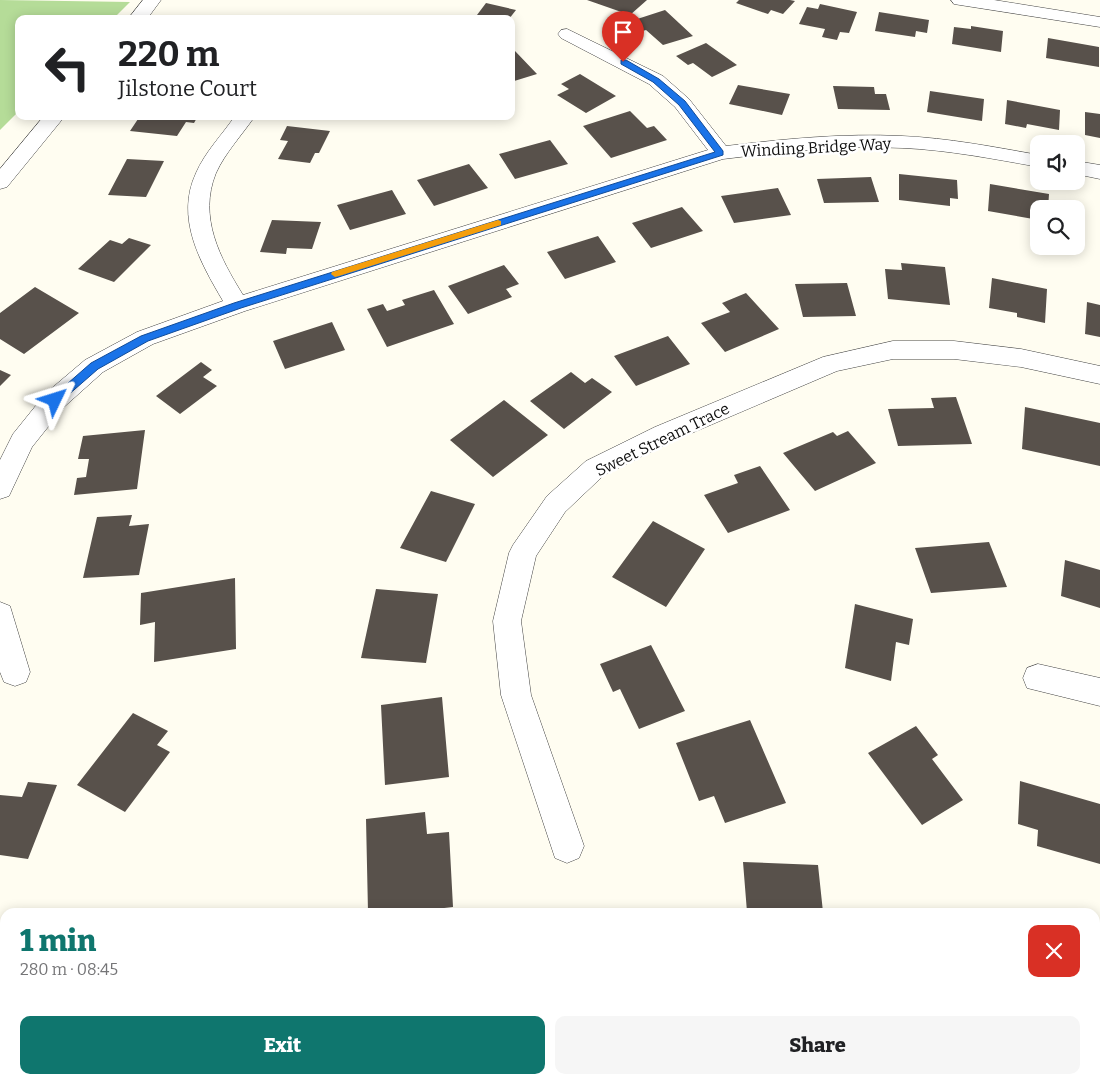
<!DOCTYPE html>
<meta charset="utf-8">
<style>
:root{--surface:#fff;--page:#f6f6f6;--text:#202124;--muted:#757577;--accent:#0f766e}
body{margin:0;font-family:Bitter,serif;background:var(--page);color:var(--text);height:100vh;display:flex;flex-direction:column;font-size:19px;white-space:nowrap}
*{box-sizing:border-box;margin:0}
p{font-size:16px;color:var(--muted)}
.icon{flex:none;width:28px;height:28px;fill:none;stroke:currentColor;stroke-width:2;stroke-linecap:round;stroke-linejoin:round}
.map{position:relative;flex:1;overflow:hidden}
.drawer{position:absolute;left:0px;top:908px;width:1100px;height:176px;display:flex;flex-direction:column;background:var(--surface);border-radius:15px 15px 0 0;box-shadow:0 2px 12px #0003}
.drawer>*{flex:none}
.guide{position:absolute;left:15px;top:15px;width:500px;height:105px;border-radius:10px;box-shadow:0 2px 12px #0003;background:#fff;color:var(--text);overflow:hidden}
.buttons{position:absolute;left:1030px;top:135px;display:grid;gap:10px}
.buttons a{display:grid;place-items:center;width:55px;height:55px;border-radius:10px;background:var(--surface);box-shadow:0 2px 12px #0003;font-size:25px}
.pin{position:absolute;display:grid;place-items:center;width:42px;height:42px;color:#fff;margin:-51px -21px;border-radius:50% 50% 50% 0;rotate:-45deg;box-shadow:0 0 5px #0007}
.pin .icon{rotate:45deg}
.me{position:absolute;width:55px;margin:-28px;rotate:49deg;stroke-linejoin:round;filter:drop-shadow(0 0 4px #0008)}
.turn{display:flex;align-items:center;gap:18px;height:105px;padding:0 20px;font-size:22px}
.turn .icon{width:65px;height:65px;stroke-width:2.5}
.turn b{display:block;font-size:35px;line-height:42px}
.round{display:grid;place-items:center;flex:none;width:52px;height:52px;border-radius:10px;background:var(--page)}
.head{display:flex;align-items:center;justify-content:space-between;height:85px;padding:0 20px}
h1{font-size:30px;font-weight:800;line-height:38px;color:var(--accent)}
.action{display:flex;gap:10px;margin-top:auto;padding:10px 20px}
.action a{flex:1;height:58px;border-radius:10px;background:var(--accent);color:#fff;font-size:20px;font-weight:800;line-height:58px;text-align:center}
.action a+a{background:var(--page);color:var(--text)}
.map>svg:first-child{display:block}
</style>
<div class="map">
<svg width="1100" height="1083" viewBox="0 0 1100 1083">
<rect width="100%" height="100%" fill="#fffdf1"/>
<path fill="#b5dc98" d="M0 0 130 2 113 19H19V111L0 130Z"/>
<path fill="#58514b" d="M587 0H647L630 15Z
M739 0H790L795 1 783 14 771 10 768 14 736 3Z
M486 3 516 10 509 19H474Z
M820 4 857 12 849 33 840 32 837 40 822 37 825 29 799 24 807 7 818 9Z
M665 10 693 36 663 45 646 30 639 32 628 22Z
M879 12 929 20 927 33 916 31 915 37 875 31Z
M971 26 1003 31 1001 52 952 44 954 27 971 29Z
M1048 38 1099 47V67L1046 58Z
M706 43 737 65 712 77 693 63 688 65 676 56Z
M515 51 537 74 511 82V52Z
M580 74 616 96 586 113 557 95 569 89 561 84Z
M738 85 790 94 782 115 729 104Z
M833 86 874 87 875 94H886L890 110 838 109Z
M930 91 984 99 982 121 927 112Z
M1007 100 1060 110 1059 130 1027 124 1026 128 1005 124Z
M630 111 647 128 654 126 667 140 611 158 583 126Z
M1085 112 1100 114V138L1085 135Z
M140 116H198L194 123 186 122 177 136 130 131Z
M287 126 330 131 319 153H315L310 163 278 159 288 141 280 140Z
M550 140 568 164 515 179 499 154Z
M127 159 164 161 146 197 108 195Z
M469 164 488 188 434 206 417 180Z
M899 174 957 180 958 199 950 198V206L899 200Z
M871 177 879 202 824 203 817 179Z
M990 184 1049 194 1048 209H1039V220L988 211Z
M778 188 791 215 734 223 721 196Z
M392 190 406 214 350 230 337 205Z
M682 207 703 231 651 248 632 223Z
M272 220 321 222 312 249 287 248 286 254 260 252Z
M598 236 616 262 565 279 547 252Z
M129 238 151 245 114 282 78 269 110 240 122 244Z
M901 263 945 267 950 305 888 299 885 269 902 270Z
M504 265 519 284 506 289 512 297 468 314 448 286Z
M992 278 1047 289 1045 323 1017 317V313L989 308Z
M847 283 856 316 803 317 795 284Z
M35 287 79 313 24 354 0 339V313Z
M434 290 454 324 387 347 367 309 383 304 387 311 405 305 402 300Z
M746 293 779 329 725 352 701 323 730 312 722 303Z
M1087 302 1100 305V337L1085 334Z
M332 322 345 350 285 369 273 341Z
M668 336 690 364 636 386 614 356Z
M201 362 212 370 203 377 217 386 180 414 156 396Z
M0 370 11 375 0 386Z
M571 372 585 383 592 378 612 392 564 429 530 401Z
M956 397 972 444 898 446 888 409 934 408 931 398Z
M504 400 548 435 493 477 450 440Z
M1025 407 1100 423V466L1022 449Z
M145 430 137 489 74 495 77 478 86 477 89 459H78L83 436Z
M848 431 876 463 815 491 783 453 833 432 837 436Z
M760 466 790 510 728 533 704 495 738 483 734 475Z
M431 491 475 504 446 562 400 548Z
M132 515 129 526 149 524 139 575 83 578 97 517Z
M653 521 705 549 666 607 612 577Z
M989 542 1007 587 931 593 915 548Z
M1065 560 1100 570V608L1061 596Z
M235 578 236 649 154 662 155 622 140 625 141 593Z
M376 589 438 594 426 663 361 658Z
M855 604 913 619 909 645 896 642 891 681 845 668Z
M651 645 685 711 639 729 620 689 613 692 600 664Z
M442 697 449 777 385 785 381 705Z
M133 713 168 731 157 745 170 752 125 812 77 785Z
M750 720 786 803 725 823 714 796 699 801 676 743Z
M916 726 938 755 932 759 963 800 922 825 868 753Z
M1020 781 1100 804V864L1037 846 1038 830 1018 824Z
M28 782 57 785 28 859 0 855V795L22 797Z
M425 812 427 834 449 832 453 907 409 912H368L366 819Z
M743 862 818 865 823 912H747Z
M617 1079H640V1080L618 1083Z"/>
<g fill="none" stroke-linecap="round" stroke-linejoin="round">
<defs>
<path id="minor" d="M143 0H161L147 19H128Z
M951 0H994L1100 17V27L960 5 954 4Z
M567 29 663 76 689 99 726 146C784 139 844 133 902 136 948 138 994 147 1039 155V167C994 159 948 150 903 148 843 145 782 152 723 159L245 311 153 344 103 372 64 407 32 447 9 496 0 499V460L13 434 46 393 85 360 137 332 223 301C200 262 175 218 196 173 205 152 222 135 235 116H255C242 135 225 153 216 173 198 217 220 258 243 295L708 150 675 107 649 84 561 38 558 34 561 30Z
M44 116H65L7 187 0 189V169Z
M1076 161 1100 165V179L1076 174Z
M893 341H954L1021 349 1100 366V384L1021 367 954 359H893L837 371 673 441 604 475 565 512 536 556 521 621 531 695 584 846 579 858 567 863 555 858 501 695 493 621 509 553 513 545 547 496 586 461 655 427 823 357Z
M0 602 10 606 30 672 26 682 15 686 4 682 0 672Z
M1038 664 1100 678V706L1027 688 1023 678 1027 668Z"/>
</defs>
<use href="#minor" stroke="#424242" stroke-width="1"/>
<use href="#minor" fill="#fff" fill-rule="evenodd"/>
</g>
<path fill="#1a73e8" stroke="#114b97" d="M621 60H626L659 79 685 101 723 151V155L241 308 148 341 98 369 59 403H51L50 400 51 398 91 363 141 336 234 303 715 152 679 105 653 82 621 64Z"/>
<path fill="#f59e0b" d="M498 220 501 221V225L339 276 335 277 331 274 332 272Z"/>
<g text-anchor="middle" stroke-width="5" stroke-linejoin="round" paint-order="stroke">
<g font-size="16" fill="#0f0f0f" stroke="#fff">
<text transform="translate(816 147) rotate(-3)" y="6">Winding Bridge Way</text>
<text transform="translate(662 439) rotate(-26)" y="6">Sweet Stream Trace</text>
</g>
</g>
</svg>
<div class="buttons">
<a><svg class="icon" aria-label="sound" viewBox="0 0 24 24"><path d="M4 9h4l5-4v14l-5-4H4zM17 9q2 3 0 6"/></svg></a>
<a><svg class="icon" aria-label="search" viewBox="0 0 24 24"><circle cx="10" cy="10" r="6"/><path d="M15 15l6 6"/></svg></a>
</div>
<div class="pin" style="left:623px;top:62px;background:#d93025"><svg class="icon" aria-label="arrive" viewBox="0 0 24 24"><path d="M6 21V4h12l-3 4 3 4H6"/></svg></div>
<svg class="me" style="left:55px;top:400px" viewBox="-20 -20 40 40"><path d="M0-17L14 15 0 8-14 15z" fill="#1a73e8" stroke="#fff" stroke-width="4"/></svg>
<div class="guide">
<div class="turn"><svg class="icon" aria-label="left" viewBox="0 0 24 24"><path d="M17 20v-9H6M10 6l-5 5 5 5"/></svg><div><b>220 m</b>Jilstone Court</div></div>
</div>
<section class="drawer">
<div class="head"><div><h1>1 min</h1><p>280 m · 08:45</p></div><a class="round" style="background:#d93025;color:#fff"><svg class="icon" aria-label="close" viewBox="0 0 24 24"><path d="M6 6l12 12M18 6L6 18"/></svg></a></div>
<div class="action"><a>Exit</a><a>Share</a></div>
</section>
</div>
